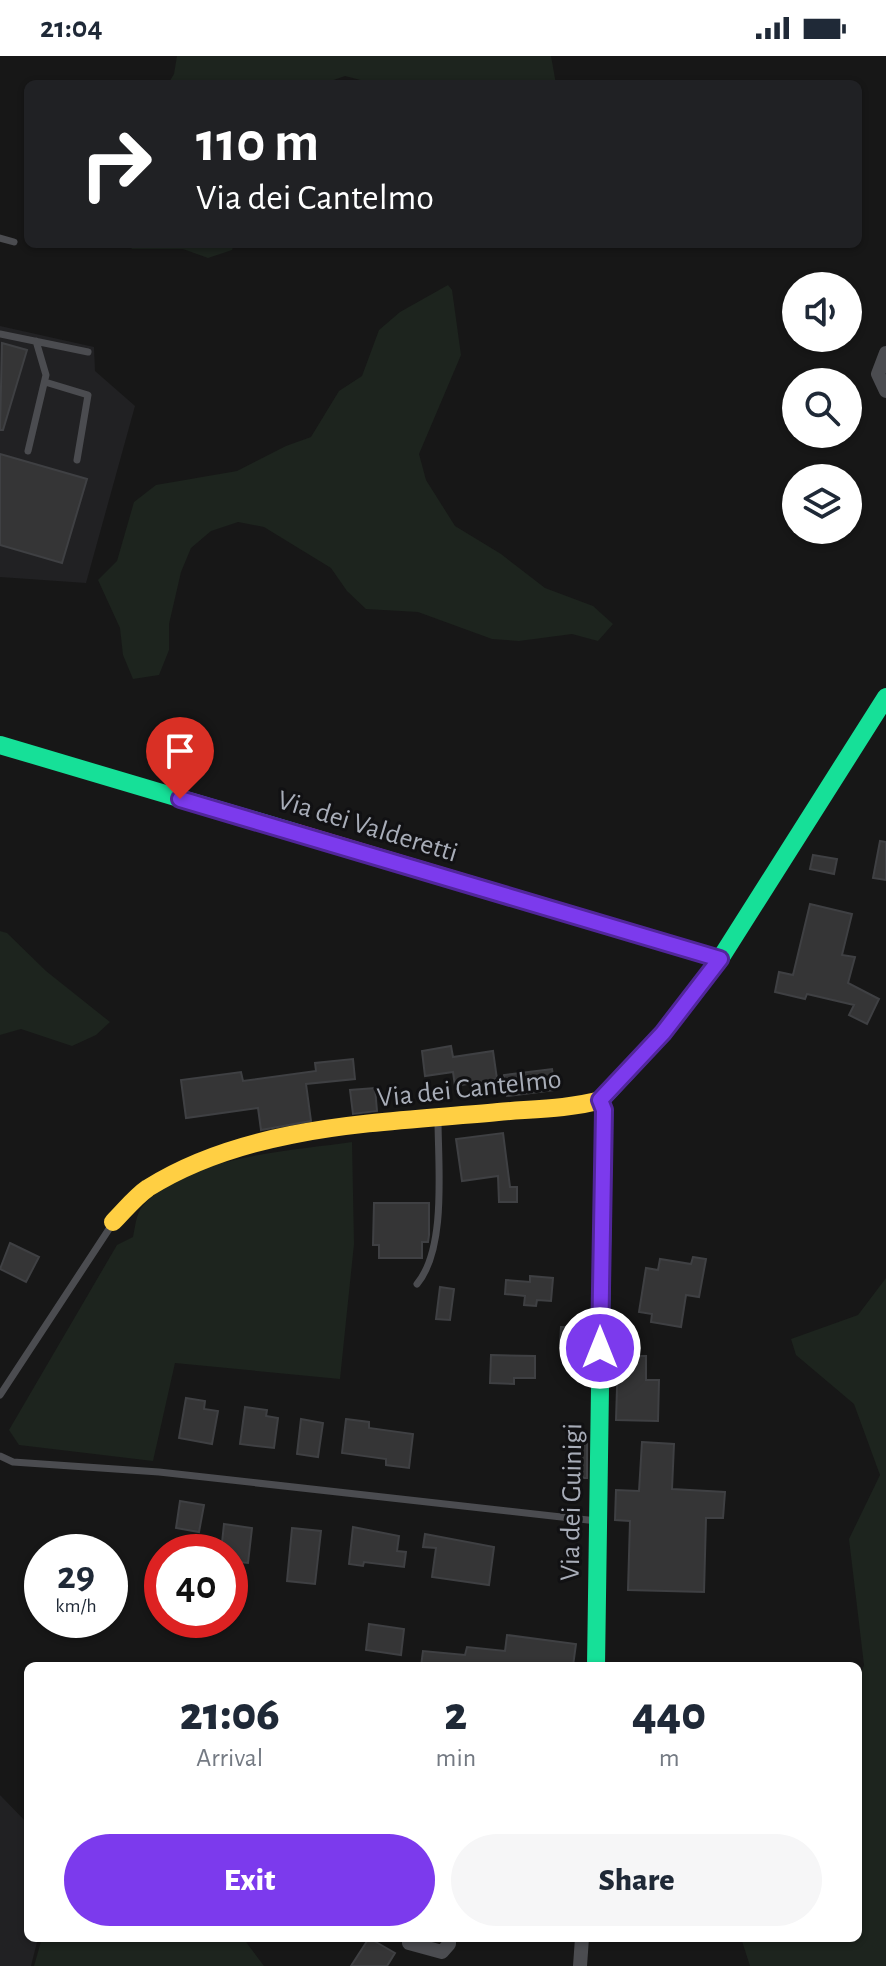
<!DOCTYPE html>
<style>
:root{--surface:#fff;--page:#f6f6f7;--text:#1f2937;--muted:#747a83;--accent:#7c3aed}
body{margin:0;font-family:"Alegreya Sans",sans-serif;background:var(--page);color:var(--text);height:100vh;display:flex;flex-direction:column;font-size:30px;white-space:nowrap}
*{box-sizing:border-box;margin:0}
p{font-size:26px;color:var(--muted)}
.icon{flex:none;width:44px;height:44px;fill:none;stroke:currentColor;stroke-width:2;stroke-linecap:round;stroke-linejoin:round}
.map{position:relative;flex:1;overflow:hidden}
.drawer{position:absolute;left:24px;top:1606px;width:838px;height:280px;display:flex;flex-direction:column;background:var(--surface);border-radius:12px;box-shadow:0 2px 6px #0004}
.drawer>*{flex:none}
.top-card{position:absolute;left:24px;top:24px;width:838px;height:168px;border-radius:12px;box-shadow:0 2px 6px #0004;background:#202124;color:#fff;overflow:hidden}
.fabs{position:absolute;left:782px;top:216px;display:grid;gap:16px}
.fabs a{display:grid;place-items:center;width:80px;height:80px;border-radius:50%;background:var(--surface);box-shadow:0 2px 6px #0004;font-size:40px}
.speed{position:absolute;left:24px;top:1478px;display:flex;gap:16px;font-size:40px;font-weight:700;text-align:center}
.speed>*{display:grid;place-content:center;width:104px;height:104px;border-radius:50%;background:var(--surface);box-shadow:0 2px 6px #0004;line-height:1}
.speed small{font-size:20px;font-weight:400}
.speed .limit{border:12px solid #d22;background:#fff;color:#111}
.pin{position:absolute;display:grid;place-items:center;width:68px;height:68px;color:#fff;margin:-82px -34px;border-radius:50% 50% 50% 0;rotate:-45deg;box-shadow:0 0 8px #0007}
.pin .icon{rotate:45deg}
.me{position:absolute;width:88px;margin:-44px;rotate:0deg;stroke-linejoin:round;filter:drop-shadow(0 0 6px #0008)}
.turn{display:flex;align-items:center;gap:28px;height:168px;padding:0 40px;font-size:36px}
.turn .icon{width:104px;height:104px;stroke-width:2.5}
.turn b{display:block;font-size:56px;line-height:68px}
.eta{display:flex;justify-content:space-evenly;align-items:center;height:136px;text-align:center}
.eta b{font-size:48px;font-weight:800;line-height:56px}
.primary-button{display:flex;gap:16px;margin-top:auto;padding:16px 40px}
.primary-button a{flex:1;height:92px;border-radius:48px;background:var(--accent);color:#fff;font-size:32px;font-weight:800;line-height:92px;text-align:center}
.primary-button a+a{background:var(--page);color:var(--text)}
.status{display:flex;justify-content:space-between;align-items:center;height:56px;padding:0 40px;background:var(--surface);direction:ltr}
.status svg{height:22px;fill:currentColor}
.map>svg:first-child{display:block}
</style>
<div class="status"><b>21:04</b><svg viewBox="0 0 49 12"><path d="M0 12V9h3v3zM5 12V6h3v6zM10 12V3h3v9zM15 12V0h3v12zM26 1h20v11H26zM47 4h2v5h-2z"/></svg></div>
<div class="map">
<svg width="886" height="1910" viewBox="0 0 886 1910">
<rect width="100%" height="100%" fill="#171717"/>
<path fill="#212123" d="M0 270 94 291 95 315 135 350 86 527 0 521Z
M0 1739 28 1768V1882H38L31 1910H0Z"/>
<path fill="#1d241e" d="M177 0H551L556 28H376L345 20 322 28H168L174 18Z
M128 188H234L232 194 208 202 183 193H132Z
M448 229 452 234 461 299 419 398 426 424 455 470 501 498 545 532 593 550 613 568 598 585 572 578 519 585 492 583 418 556 366 553 347 535 331 512 264 471 238 466 211 475 191 492 181 516 169 568V594L159 619 133 623 123 599 120 572 98 524 117 505 134 446 156 429 237 415 286 390 311 381 339 335 362 320 379 274 400 256Z
M0 875 7 877 46 915 110 966 96 979 72 990 21 973 0 979Z
M352 1086 354 1188 340 1323 175 1307 153 1405 19 1389 9 1374 117 1189 133 1181C135 1172 136 1158 142 1151 183 1100 291 1095 352 1086Z
M886 1222V1910H750L741 1882H858V1626L864 1609 849 1483 880 1419 854 1348 796 1299 791 1283 858 1259Z
M42 1882H243L264 1910H34Z"/>
<path fill="#353536" stroke="#3f4043" stroke-width="2" d="M2 287 27 294 3 374H0Z
M0 398 87 423 62 507 0 489Z
M880 785 886 786V824L873 822Z
M813 799 837 803 834 818 810 813Z
M810 848 852 858 842 899 855 901 848 927 879 943 867 968 849 959 854 949 807 938 805 943 775 936 779 916 793 919Z
M451 990 453 1001 493 995 497 1023 455 1030 453 1016 425 1020 422 995Z
M353 1003 355 1023 306 1028 311 1065 261 1074 258 1052 186 1062 181 1024 241 1016 243 1025 316 1015 315 1007Z
M552 1013 555 1034 507 1040 504 1019Z
M375 1032 377 1055 353 1058 350 1034Z
M503 1077 510 1131H517V1146H499L498 1120 462 1125 456 1083Z
M374 1147H429V1179L428 1186H422V1202H379V1189H373Z
M10 1187 39 1201 26 1226 0 1213Z
M693 1201 706 1203 699 1241 686 1239 681 1271 651 1266 652 1258 639 1256 646 1212 658 1214 660 1203 691 1208Z
M530 1220 553 1222 551 1245 537 1244 536 1250 524 1249 525 1240 505 1238 506 1224 530 1226Z
M440 1231 454 1233 450 1264 436 1263Z
M561 1271 589 1272V1291H583V1296H567L568 1289H560Z
M491 1299 535 1300V1322H514V1328L490 1327Z
M618 1300H646V1324H659L658 1365 616 1364Z
M186 1342 205 1345 204 1353 218 1355 212 1388 179 1382Z
M245 1351 267 1354 266 1360 278 1362 274 1392 240 1388Z
M301 1363 323 1367 318 1401 297 1398Z
M346 1363 369 1366V1372L413 1378 409 1412 386 1409V1403L342 1397Z
M579 1384H587V1422H571V1405H579Z
M642 1386 674 1388 672 1433 725 1436 723 1462H706L704 1536 628 1534 630 1465 615 1464 616 1434 639 1435Z
M180 1445 204 1449 199 1476 176 1472Z
M224 1468 252 1472 248 1507 230 1505V1496H221Z
M353 1471 399 1480 397 1495 406 1496 404 1511 364 1506 363 1510 349 1508Z
M292 1472 321 1475 315 1528 287 1525Z
M425 1478 494 1491 489 1529 432 1521 436 1492 423 1491Z
M369 1568 404 1573 401 1599 366 1594Z
M507 1579 576 1588 573 1610H421L423 1595 465 1599 467 1591 505 1595Z
M369 1882 395 1897 387 1910H351Z"/>
<g fill="none" stroke-linecap="round" stroke-linejoin="round">
<path stroke="#4b4c50" stroke-width="7" d="M0 182 14 186
M0 278 88 296
M45 326 88 339 77 404
M28 395 46 319 36 285
M417 1228C447 1192 438 1109 438 1063
M0 1339 113 1167
M0 1400 13 1406 159 1416 597 1465"/>
<path stroke="#4b4c50" stroke-width="14" d="M886 297 878 318 886 335
M409 1887 442 1896 449 1888V1882
M580 1910 582 1882"/>
<path stroke="#16e098" stroke-width="18" d="M0 689 297 777
M601 1044 663 977 720 903 886 641
M596 1610 604 1054 600 1044"/>
<path stroke="#ffcf43" stroke-width="18" d="M113 1166C124 1155 135 1141 148 1132 250 1068 382 1067 498 1056 532 1053 568 1053 601 1044"/>
<path stroke="#f24e42" stroke-width="18" d="M297 777 720 903"/>
</g>
<g fill="none" stroke-linecap="round" stroke-linejoin="round">
<defs>
<path id="route" d="M180 743 720 903 663 977 600 1044 604 1054 600 1292"/>
</defs>
<use href="#route" stroke="#51269a" stroke-width="20"/>
<use href="#route" stroke="#7c3aed" stroke-width="14"/>
</g>
<g text-anchor="middle" stroke-width="6" stroke-linejoin="round" paint-order="stroke">
<g font-size="28" fill="#a8adb8" stroke="#111113">
<text transform="translate(368 769) rotate(17)" y="10">Via dei Valderetti</text>
<text transform="translate(469 1031) rotate(-6)" y="10">Via dei Cantelmo</text>
<text transform="translate(570 1446) rotate(-89)" y="10">Via dei Guinigi</text>
</g>
</g>
</svg>
<div class="fabs">
<a><svg class="icon" aria-label="sound" viewBox="0 0 24 24"><path d="M4 9h4l5-4v14l-5-4H4zM17 9q2 3 0 6"/></svg></a>
<a><svg class="icon" aria-label="search" viewBox="0 0 24 24"><circle cx="10" cy="10" r="6"/><path d="M15 15l6 6"/></svg></a>
<a><svg class="icon" aria-label="layers" viewBox="0 0 24 24"><path d="M12 4l9 5-9 5-9-5zM3 14l9 5 9-5"/></svg></a>
</div>
<div class="speed"><div>29<small>km/h</small></div><div class="limit">40</div></div>
<div class="pin" style="left:180px;top:743px;background:#d93025"><svg class="icon" aria-label="arrive" viewBox="0 0 24 24"><path d="M6 21V4h12l-3 4 3 4H6"/></svg></div>
<svg class="me" style="left:600px;top:1292px" viewBox="-20 -20 40 40"><circle r="17" fill="#7c3aed" stroke="#fff" stroke-width="3"/><path d="M0-11L8 9 0 5-8 9z" fill="#fff"/></svg>
<div class="top-card">
<div class="turn"><svg class="icon" aria-label="right" viewBox="0 0 24 24"><path d="M7 20v-9h11M14 6l5 5-5 5"/></svg><div><b>110 m</b>Via dei Cantelmo</div></div>
</div>
<section class="drawer">
<div class="eta">
<div><b>21:06</b><p>Arrival</p></div>
<div><b>2</b><p>min</p></div>
<div><b>440</b><p>m</p></div>
</div>
<div class="primary-button"><a>Exit</a><a>Share</a></div>
</section>
</div>
